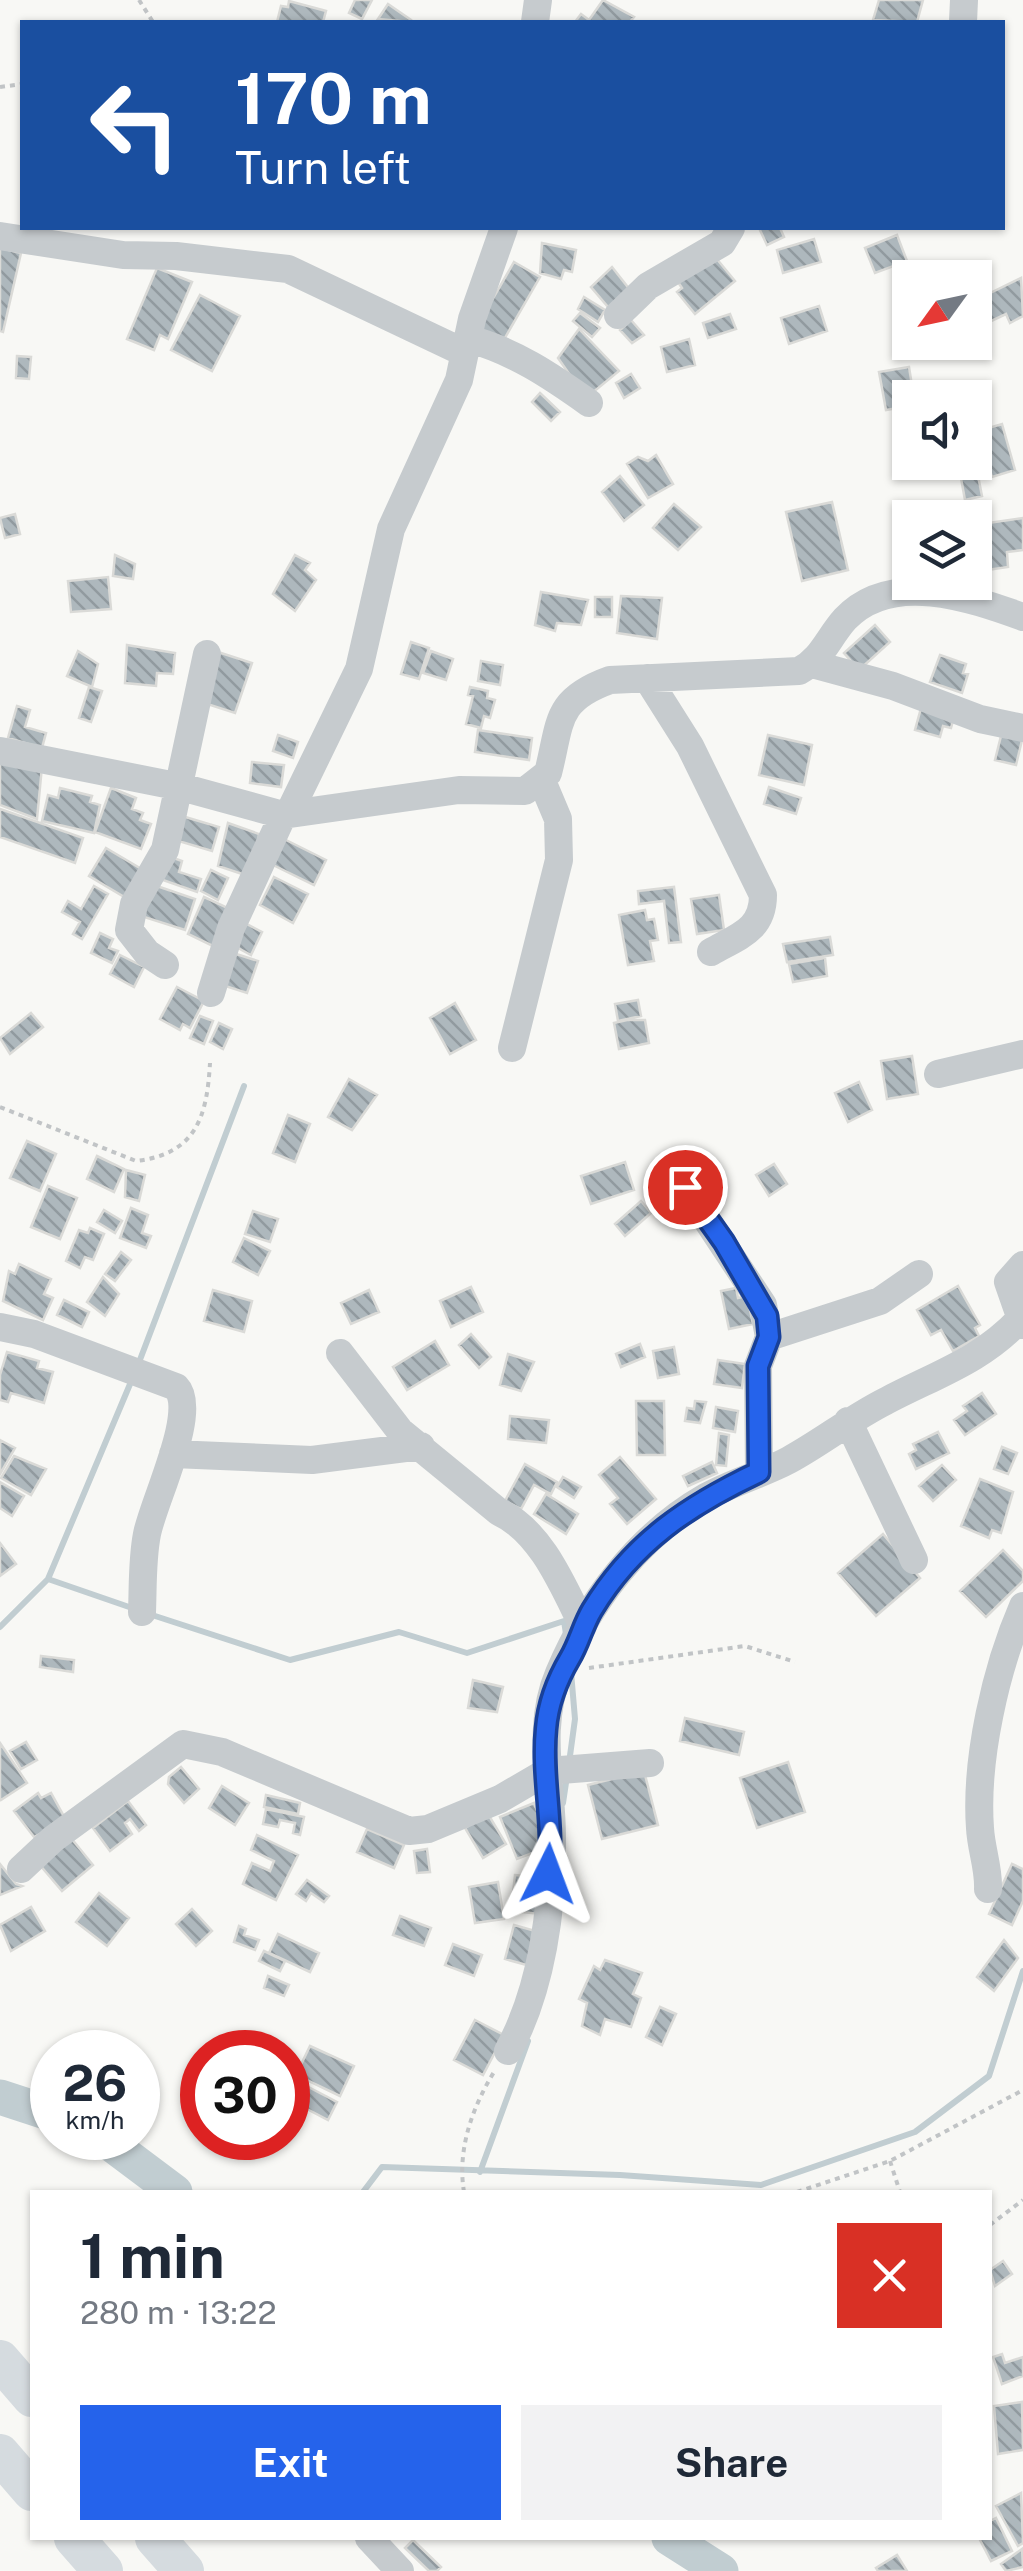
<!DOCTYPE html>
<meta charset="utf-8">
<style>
:root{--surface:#fff;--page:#f2f2f3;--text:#1f2937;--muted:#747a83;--accent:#2563eb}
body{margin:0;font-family:"Public Sans",sans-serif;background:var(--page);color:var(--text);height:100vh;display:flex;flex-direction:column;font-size:38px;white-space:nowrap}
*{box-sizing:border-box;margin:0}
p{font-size:32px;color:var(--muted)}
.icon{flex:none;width:55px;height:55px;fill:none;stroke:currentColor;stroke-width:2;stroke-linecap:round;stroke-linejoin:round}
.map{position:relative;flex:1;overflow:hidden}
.details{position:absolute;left:30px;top:2190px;width:962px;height:350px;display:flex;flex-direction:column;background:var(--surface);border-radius:0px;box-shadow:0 2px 8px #0004}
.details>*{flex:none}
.banner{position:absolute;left:20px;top:20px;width:985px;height:210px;border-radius:0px;box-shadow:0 2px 8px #0004;background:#1a4fa0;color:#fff;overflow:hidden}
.needle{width:65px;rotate:237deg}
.buttons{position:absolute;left:892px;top:260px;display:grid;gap:20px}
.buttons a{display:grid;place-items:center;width:100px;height:100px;border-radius:0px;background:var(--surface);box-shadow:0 2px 8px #0004;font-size:50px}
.speed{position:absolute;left:30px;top:2030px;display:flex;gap:20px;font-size:50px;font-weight:700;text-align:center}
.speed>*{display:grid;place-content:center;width:130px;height:130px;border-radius:50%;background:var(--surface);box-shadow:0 2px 8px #0004;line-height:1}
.speed small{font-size:25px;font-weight:400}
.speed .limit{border:15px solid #d22;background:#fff;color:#111}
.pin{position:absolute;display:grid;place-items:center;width:85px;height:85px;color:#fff;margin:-42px;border:5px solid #fff;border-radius:50%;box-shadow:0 2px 10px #0007}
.me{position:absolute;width:110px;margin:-55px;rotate:3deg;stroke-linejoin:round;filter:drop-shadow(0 0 8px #0008)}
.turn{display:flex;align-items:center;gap:35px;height:210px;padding:0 50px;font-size:45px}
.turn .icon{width:130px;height:130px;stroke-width:2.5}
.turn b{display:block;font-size:70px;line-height:85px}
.round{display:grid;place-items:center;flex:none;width:105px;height:105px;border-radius:0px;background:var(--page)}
.overview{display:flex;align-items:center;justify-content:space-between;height:170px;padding:0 50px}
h1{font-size:60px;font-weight:700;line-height:75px}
.action{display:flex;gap:20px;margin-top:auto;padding:20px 50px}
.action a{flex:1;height:115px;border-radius:0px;background:var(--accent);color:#fff;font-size:40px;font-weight:700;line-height:115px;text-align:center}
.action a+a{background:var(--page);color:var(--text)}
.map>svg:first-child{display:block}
</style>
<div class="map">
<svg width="1023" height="2571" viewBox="0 0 1023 2571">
<defs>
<pattern id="building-back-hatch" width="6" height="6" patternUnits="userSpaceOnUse" patternTransform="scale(2.5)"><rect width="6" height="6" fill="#aeb8bd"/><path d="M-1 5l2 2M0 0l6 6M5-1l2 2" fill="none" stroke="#919a9f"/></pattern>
</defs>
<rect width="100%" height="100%" fill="#f8f8f5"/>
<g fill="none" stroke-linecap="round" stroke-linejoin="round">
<path stroke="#c1cdd1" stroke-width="6" d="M138 1365 244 1086
M48 1579 132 1608
M149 1614 290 1660 399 1632 467 1653 564 1621 566 1634
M0 1627 48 1579 133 1377
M569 1763 575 1719 571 1672
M563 1803 567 1776
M480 2172 528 2041
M363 2192 382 2167 620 2175 761 2185 915 2132 989 2076 1023 1971"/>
<path stroke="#c1cdd1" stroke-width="35" d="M0 2097 52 2114
M103 2138 175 2192
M669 2538 721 2571"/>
</g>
<path fill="url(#building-back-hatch)" stroke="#dadad7" stroke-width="2.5" d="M355 0H372L362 19 349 13Z
M603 0 634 17 630 22H575L581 14 589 20Z
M879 0H923L917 22 873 20Z
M289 1 326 11 323 22H277L281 6 288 7Z
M388 4 411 20 410 22 378 19Z
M759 228H780L784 237 767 245Z
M897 235 907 261 875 273 865 248Z
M814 239 821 262 783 273 777 250Z
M542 243 576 250 572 272 564 270 561 279 540 273Z
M0 248 21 253 3 332 0 331Z
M716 258 735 281 695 314 677 292 682 288 678 282Z
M514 262 540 277 502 343 476 328Z
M612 267 634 295 614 314 591 287Z
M157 268 192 282 168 339 160 335 154 350 127 339Z
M1021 278 1023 316 1010 323 1006 314 987 323 976 300Z
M200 295 240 316 212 371 171 350Z
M584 297 605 310 598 322 578 309Z
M819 306 827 331 789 344 781 318Z
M580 313 600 328 592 337 573 321Z
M730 314 736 329 708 338 703 323Z
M631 320 644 335 632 343 620 330Z
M579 329 619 371 586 398 558 358Z
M689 339 695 365 667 372 661 347Z
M17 356 31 357 29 379 16 378Z
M909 367 914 398H910V406L886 410 879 372Z
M631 374 640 388 624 398 616 383Z
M540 393 560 412 551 421 532 402Z
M1002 424 1015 470 992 477 978 431Z
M656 455 673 484 648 498 627 464 638 457 648 461Z
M975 460 982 496 965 500 958 462Z
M620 476 644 505 624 521 602 492Z
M832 502 848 570 802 581 786 512Z
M674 504 701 527 678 550 653 528Z
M15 514 20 534 5 538 0 518Z
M1023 518V550L1007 552 1008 567 987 570 981 524Z
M115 555 135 564 133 579 113 576Z
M295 555 310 563 305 570 316 580 295 611 273 594Z
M108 577 111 609 71 612 68 581Z
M541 592 588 600 581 625 557 623 555 631 535 625Z
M621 596 662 598 657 639 617 633Z
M595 597H612V617H595Z
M875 625 890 642 859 670 844 653Z
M411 642 429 648 419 679 401 674Z
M127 645 175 653 173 674 157 673 156 686 125 683Z
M78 651 98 664 92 687 67 676Z
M431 651 453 659 446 680 423 673Z
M218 652 252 663 235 713 201 702Z
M940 655 966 664 963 673 968 674 962 693 930 682Z
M481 661 503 665 500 685 478 681Z
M89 687 102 691 91 722 79 718Z
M470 687 488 691 487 698 495 700 490 718 484 716 481 728 466 724 473 696 468 695Z
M923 701 956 710 951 728 943 726 940 737 915 730Z
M17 706 30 710 25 727 46 733 42 748 8 738Z
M1004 724 1023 736 1016 765 995 760Z
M478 730 532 738 529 760 475 752Z
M278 735 298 742 293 758 273 751Z
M768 735 812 745 804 785 759 775Z
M0 761 42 766 37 819 0 805Z
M252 762 284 765 281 787 250 783Z
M769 787 801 798 796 814 764 804Z
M60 788 92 796 90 802 100 805 94 833 42 821 48 795 58 798Z
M111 788 136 798 132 809 143 813 140 820 151 824 141 849 95 832Z
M0 809 83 838 75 863 0 837Z
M182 816 219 827 212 851 175 840Z
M228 823 259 834 254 878 218 866Z
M282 838 326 860 314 885 269 863Z
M106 848 143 870 126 898 89 876Z
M168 856 182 861 179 872 201 879 197 892 160 879Z
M211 870 228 878 218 900 201 891Z
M274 877 308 894 293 923 260 905Z
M151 884 195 899 185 930 141 916Z
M94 886 108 894 82 939 73 934 80 922 62 912 68 901 81 909Z
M674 887 681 942 669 943 664 901 639 904 638 891Z
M719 895 724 930 697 934 691 899Z
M204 897 230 909 213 946 188 934Z
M645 910 647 920 654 919 658 940 650 941 654 961 628 965 619 915Z
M239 920 262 932 251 955 227 942Z
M100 933 113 939 109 948 118 951 112 963 91 953Z
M830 937 833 955 787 962 783 944Z
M227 951 258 961 247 993 216 983Z
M120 955 144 967 134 987 110 974Z
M825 958 827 976 793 982 789 964Z
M177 987 204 1001 190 1028 183 1024 180 1030 160 1019Z
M638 1000 641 1016 618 1021 615 1004Z
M455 1003 476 1040 450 1054 430 1018Z
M31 1013 43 1027 10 1054 0 1038Z
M200 1016 213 1021 204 1044 190 1038Z
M627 1020H645L649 1043 619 1049 614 1023Z
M219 1023 232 1029 223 1049 210 1042Z
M912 1056 918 1094 887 1099 881 1061Z
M349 1079 377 1095 352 1130 328 1117Z
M859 1082 872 1110 848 1122 835 1093Z
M288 1115 310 1124 295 1162 273 1153Z
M27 1141 56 1154 40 1191 10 1178Z
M97 1156 124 1169 114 1192 87 1179Z
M625 1162 634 1190 591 1204 581 1176Z
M774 1164 787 1184 769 1196 756 1175Z
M126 1170 145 1175 139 1201 125 1197Z
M48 1186 77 1198 60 1239 31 1227Z
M641 1201 651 1213 625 1236 615 1224Z
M131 1208 148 1215 142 1233 151 1236 146 1248 120 1238Z
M104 1210 122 1221 115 1233 97 1222Z
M253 1211 278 1219 270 1242 245 1234Z
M90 1228 104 1234 93 1260 85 1257 80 1268 66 1261 79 1230 88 1233Z
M244 1238 270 1251 258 1275 233 1262Z
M121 1252 131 1260 115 1281 105 1274Z
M19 1264 51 1279 44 1294 53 1298 43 1320 3 1301 9 1271 15 1274Z
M103 1277 119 1294 105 1316 87 1302Z
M958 1286 980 1325 975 1328 979 1336 953 1351 941 1330 931 1335 917 1310Z
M471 1287 483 1312 451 1327 440 1301Z
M736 1288 738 1298 747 1296 753 1324 729 1329 721 1291Z
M213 1290 252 1301 244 1332 204 1321Z
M369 1290 379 1312 351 1324 341 1303Z
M64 1300 89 1312 82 1327 57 1315Z
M471 1334 491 1357 479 1368 459 1345Z
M435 1341 449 1365 407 1390 393 1367Z
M640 1344 645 1357 621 1367 616 1354Z
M674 1347 679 1374 658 1378 653 1351Z
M7 1352 39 1361 37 1368 53 1372 44 1403 11 1393 8 1402 0 1400V1375Z
M508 1354 534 1362 521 1391 500 1385Z
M718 1360 745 1364 742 1388 714 1384Z
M982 1393 996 1414 965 1435 954 1420 967 1411 963 1406Z
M636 1401H664L665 1455H637Z
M695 1401 706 1402 700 1423 685 1421 687 1408 694 1409Z
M716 1407 738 1411 735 1432 713 1428Z
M510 1416 549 1420 546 1443 508 1439Z
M938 1432 949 1453 916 1469 909 1454 916 1450 913 1444Z
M719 1433 729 1435 726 1466 716 1465Z
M0 1440 15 1448 0 1474Z
M1002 1447 1017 1453 1008 1474 994 1469Z
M14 1456 46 1469 31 1495 1 1478Z
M620 1457 656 1499 627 1524 610 1504 618 1498 599 1475Z
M712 1462 717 1473 688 1486 683 1476Z
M525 1464 557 1482 551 1494 534 1485 521 1509 505 1501Z
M942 1465 956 1480 933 1501 919 1486Z
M563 1477 581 1487 574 1498 557 1487Z
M980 1479 1013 1492 1001 1533 992 1530 989 1538 961 1526Z
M0 1482 24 1496 12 1516 0 1508Z
M546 1494 578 1514 566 1534 534 1514Z
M883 1534 920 1578 876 1616 838 1573Z
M0 1543 16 1564 0 1576Z
M1003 1550 1023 1571V1581L986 1617 960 1591Z
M41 1656 74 1660 73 1672 40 1667Z
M473 1680 503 1687 497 1712 468 1708Z
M685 1718 744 1732 739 1755 680 1741Z
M26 1742 37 1760 21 1769 10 1751Z
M0 1743 27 1783 1 1800 0 1798Z
M788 1762 805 1812 757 1828 740 1778Z
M181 1767 199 1789 184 1803 168 1784 169 1777Z
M644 1771 658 1825 602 1839 588 1785Z
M222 1786 249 1803 235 1825 209 1808Z
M38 1793 41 1798 51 1793 66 1820 34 1837 14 1811Z
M266 1795 300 1803 298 1814 264 1807Z
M128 1801 146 1825 139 1831 130 1819 125 1823 132 1834 110 1851 93 1828Z
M534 1803 551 1846 517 1859 500 1817Z
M266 1809 304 1817 300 1835 293 1833 295 1823 280 1820 278 1827 263 1824Z
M488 1814 506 1844 483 1858 465 1828Z
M367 1829 404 1845 394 1868 357 1852Z
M257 1835 298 1855 276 1900 243 1884 252 1863 270 1871 274 1861 251 1850Z
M71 1838 93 1865 62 1891 39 1864Z
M427 1849 430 1872 417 1873 414 1851Z
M0 1864 16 1884 22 1886 0 1895Z
M1012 1864 1023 1869V1901L1012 1925 989 1914Z
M515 1875 544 1878 540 1914 511 1911Z
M307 1880 329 1896 324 1902 311 1893 306 1901 296 1894Z
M498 1882 504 1919 475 1923 469 1887Z
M99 1893 129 1918 107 1946 76 1922Z
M31 1907 45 1931 11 1951 0 1925Z
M192 1909 212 1931 196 1946 176 1924Z
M400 1916 431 1928 424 1946 393 1935Z
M514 1925 539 1932 530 1966 505 1959Z
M239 1926 246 1929 244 1935 259 1940 255 1950 234 1942Z
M278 1934 319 1953 310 1972 269 1953Z
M1004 1940 1018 1958 994 1991 977 1977Z
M453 1944 482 1955 474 1976 445 1965Z
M264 1951 285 1961 280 1971 259 1961Z
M605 1960 642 1973 633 1994 641 1998 631 2027 605 2019 600 2035 582 2026 587 2003 579 1999 594 1966 600 1970Z
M268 1976 289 1985 284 1996 264 1988Z
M660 2007 676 2014 662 2045 646 2037Z
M475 2020 504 2035 483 2075 454 2060Z
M310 2046 354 2066 340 2096 296 2075Z
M297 2081 337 2102 328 2120 288 2099Z
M1003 2261 1012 2274 995 2286 990 2270Z
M1002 2354 1005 2363 1023 2357V2376L1002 2384 993 2357Z
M1022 2402 1023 2450 998 2454 994 2406Z
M1021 2493 1023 2543 1018 2546 996 2506Z
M996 2518 1012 2551 991 2561 979 2538H990V2521Z
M413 2540 441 2567 437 2571H429L405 2548Z
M1022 2549 1023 2567 1006 2571 1001 2564Z
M897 2555 907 2571H878L876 2568Z"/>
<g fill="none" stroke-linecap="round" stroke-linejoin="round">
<path stroke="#c1c4c6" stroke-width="4" stroke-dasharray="5 5" stroke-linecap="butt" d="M139 0 153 22
M0 87 22 84
M0 1107 136 1161C196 1154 207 1117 210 1063
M589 1668 745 1646 795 1662
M890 2161 900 2192
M464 2192C457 2150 472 2108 494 2072
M797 2192 890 2161 1023 2090
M990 2225 1023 2200"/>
<path stroke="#c6cbce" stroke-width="28" d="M535 22 538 0
M963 22 964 0
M0 236 123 255 176 256 288 269 465 353
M618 315 648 286 722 243 731 228
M469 339C514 351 551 376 589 403
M812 664 893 686 980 719 1023 728
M647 678 690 746 763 895C763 930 739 936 711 952
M0 751 181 787 283 815 459 790 525 791 548 773C561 723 554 700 610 680L799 671C822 659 828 638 845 619 891 570 970 598 1023 617
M289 813 359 669 391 529 459 380 472 319 504 228
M165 965 147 953 129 930 134 904 165 850 207 654
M211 993 231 928 283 815
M512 1048 559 860 558 819 542 781
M938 1074 1023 1054
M685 1187 763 1305 769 1337
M1023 1265 1008 1282 1023 1325
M0 1327 34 1334 176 1387C199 1410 153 1502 147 1534 142 1559 143 1587 142 1612
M340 1353 400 1431 499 1512C541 1531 563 1586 583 1626
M848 1421 914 1560
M173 1454 312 1460 421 1446
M759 1472 758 1366 769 1337 880 1301 919 1274
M21 1869 53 1839 183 1744 222 1752 409 1831 428 1829 500 1799 548 1771 650 1763
M988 1889C989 1868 981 1849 980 1828 975 1759 996 1668 1023 1606
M508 2051C542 1989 553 1907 552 1838 552 1782 536 1726 559 1673 589 1602 638 1536 706 1497 733 1482 763 1474 789 1460 822 1442 852 1418 886 1401 935 1375 981 1361 1020 1319
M369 2538 400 2571"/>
<path stroke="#d5dbdf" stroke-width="40" d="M0 2360 32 2397
M0 2454 32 2491
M74 2538 103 2571
M155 2538 184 2571"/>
</g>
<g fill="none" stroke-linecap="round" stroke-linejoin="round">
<defs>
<path id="route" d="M548 1874C555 1825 541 1778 546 1729 548 1704 557 1680 570 1658 579 1643 583 1625 592 1610 633 1542 689 1505 759 1472L758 1366 769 1337 767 1316 724 1242 685 1187"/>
</defs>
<use href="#route" stroke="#184099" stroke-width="25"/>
<use href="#route" stroke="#2563eb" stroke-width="18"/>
</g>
</svg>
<div class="buttons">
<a><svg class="needle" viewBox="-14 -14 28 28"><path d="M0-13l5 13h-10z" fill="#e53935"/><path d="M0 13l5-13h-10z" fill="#747a83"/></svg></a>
<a><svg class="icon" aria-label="sound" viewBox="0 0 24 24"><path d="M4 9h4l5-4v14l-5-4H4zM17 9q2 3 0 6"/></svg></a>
<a><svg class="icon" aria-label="layers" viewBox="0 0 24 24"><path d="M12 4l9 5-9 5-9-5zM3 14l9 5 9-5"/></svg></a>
</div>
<div class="speed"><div>26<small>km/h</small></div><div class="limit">30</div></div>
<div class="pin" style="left:685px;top:1187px;background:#d93025"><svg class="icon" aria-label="arrive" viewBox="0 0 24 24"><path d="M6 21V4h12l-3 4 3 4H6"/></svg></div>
<svg class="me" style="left:548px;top:1874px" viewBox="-20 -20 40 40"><path d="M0-17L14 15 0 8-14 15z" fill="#2563eb" stroke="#fff" stroke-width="4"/></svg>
<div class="banner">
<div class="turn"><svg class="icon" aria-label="left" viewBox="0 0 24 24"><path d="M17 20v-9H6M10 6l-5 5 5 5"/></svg><div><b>170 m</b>Turn left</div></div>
</div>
<section class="details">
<div class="overview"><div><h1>1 min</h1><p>280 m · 13:22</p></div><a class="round" style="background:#d93025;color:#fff"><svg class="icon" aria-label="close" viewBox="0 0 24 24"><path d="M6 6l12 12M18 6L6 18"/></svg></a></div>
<div class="action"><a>Exit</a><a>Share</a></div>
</section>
</div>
